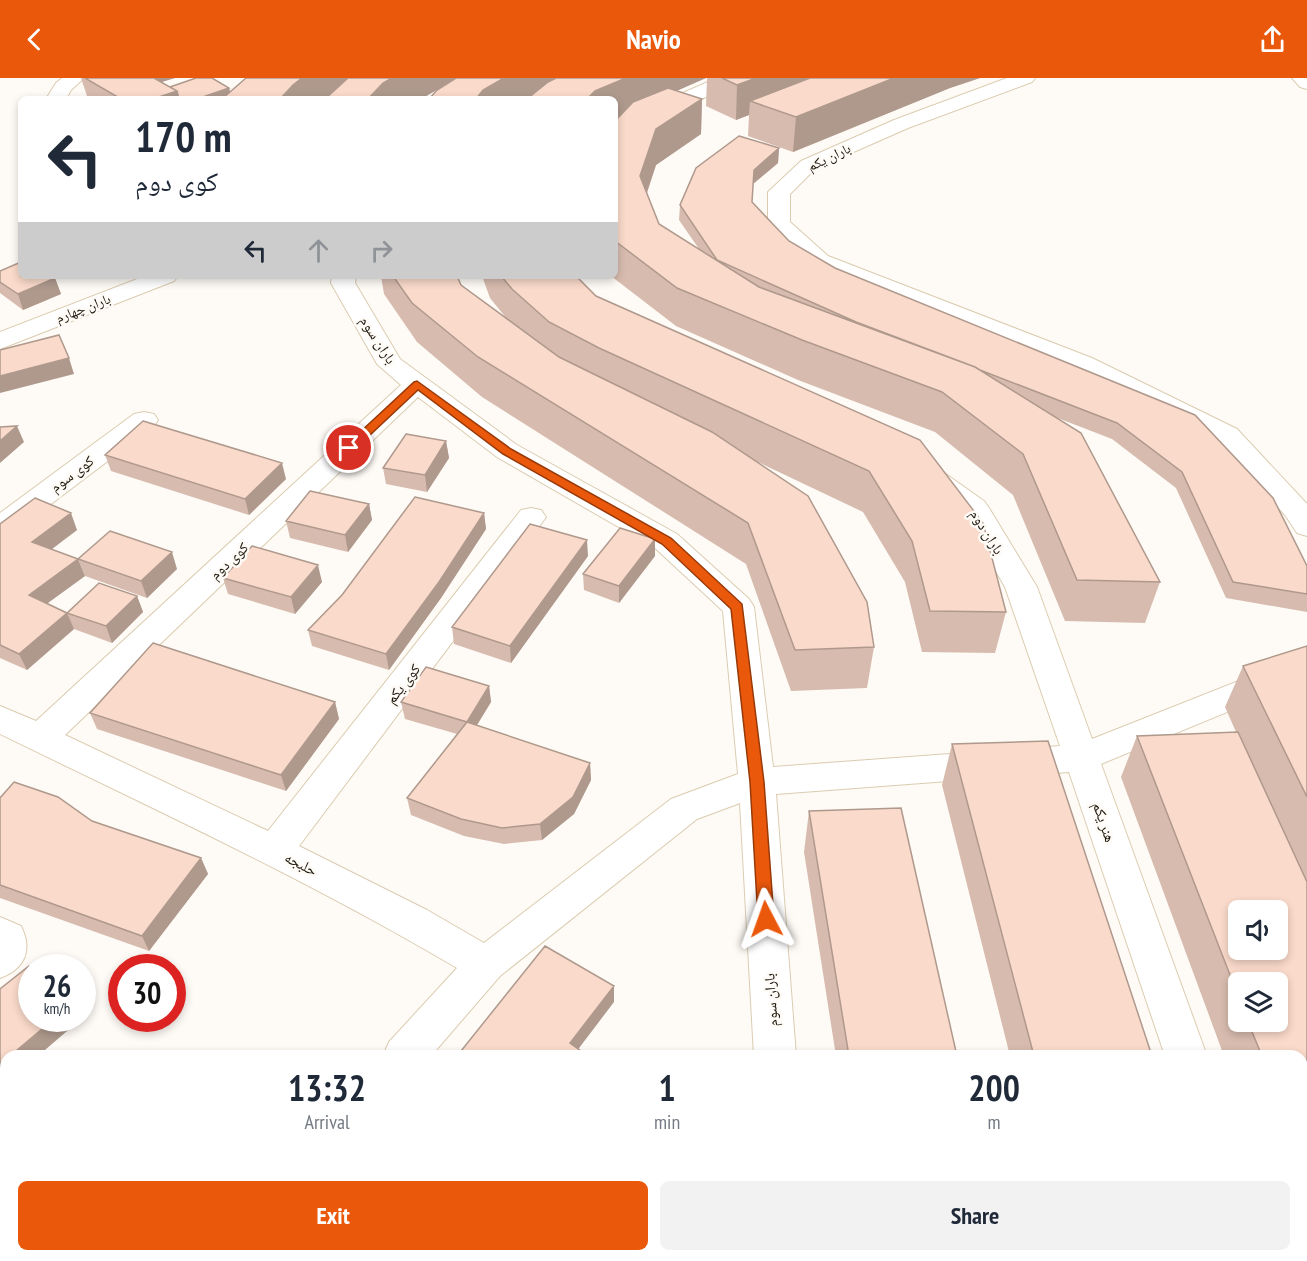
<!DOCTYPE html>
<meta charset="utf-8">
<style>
:root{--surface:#fff;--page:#f2f2f3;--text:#1f2937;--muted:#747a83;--accent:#ea580c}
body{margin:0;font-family:"PT Sans Narrow","Noto Naskh Arabic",sans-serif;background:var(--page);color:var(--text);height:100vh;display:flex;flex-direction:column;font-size:22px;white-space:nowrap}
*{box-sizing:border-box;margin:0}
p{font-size:20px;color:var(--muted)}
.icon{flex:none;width:33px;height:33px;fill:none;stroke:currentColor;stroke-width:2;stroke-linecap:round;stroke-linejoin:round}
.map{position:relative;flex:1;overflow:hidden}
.side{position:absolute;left:0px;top:972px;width:1308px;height:212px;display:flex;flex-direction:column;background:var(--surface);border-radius:18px 18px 0 0;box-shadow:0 3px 9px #0003}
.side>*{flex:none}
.banner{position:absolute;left:18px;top:18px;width:600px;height:183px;border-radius:9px;box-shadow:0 3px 9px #0003;background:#fff;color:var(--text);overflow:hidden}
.controls{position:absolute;left:1228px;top:822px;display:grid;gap:12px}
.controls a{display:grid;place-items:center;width:60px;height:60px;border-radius:9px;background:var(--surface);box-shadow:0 3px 9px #0003;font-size:30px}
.speed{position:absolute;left:18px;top:876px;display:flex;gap:12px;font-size:30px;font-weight:700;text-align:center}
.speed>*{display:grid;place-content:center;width:78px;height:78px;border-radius:50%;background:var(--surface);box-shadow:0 3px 9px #0003;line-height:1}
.speed small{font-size:15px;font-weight:400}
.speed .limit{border:9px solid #d22;background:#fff;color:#111}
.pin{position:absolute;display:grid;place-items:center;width:51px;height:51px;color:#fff;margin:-26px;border:3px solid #fff;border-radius:50%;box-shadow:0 2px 6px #0007}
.me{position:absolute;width:66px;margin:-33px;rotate:356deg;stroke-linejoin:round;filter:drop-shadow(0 0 4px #0008)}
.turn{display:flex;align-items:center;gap:21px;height:126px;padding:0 18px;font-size:27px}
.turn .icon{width:78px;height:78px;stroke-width:2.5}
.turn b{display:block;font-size:42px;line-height:51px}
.lanes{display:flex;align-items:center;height:57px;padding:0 18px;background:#0003;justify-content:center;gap:30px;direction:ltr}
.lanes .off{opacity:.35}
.eta{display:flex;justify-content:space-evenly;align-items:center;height:102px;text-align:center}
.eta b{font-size:36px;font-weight:700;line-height:42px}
.cta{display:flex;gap:12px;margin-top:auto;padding:12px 18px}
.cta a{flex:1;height:69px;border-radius:9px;background:var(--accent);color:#fff;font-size:24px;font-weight:700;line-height:69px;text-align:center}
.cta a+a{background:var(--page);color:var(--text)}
header{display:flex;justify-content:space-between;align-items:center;height:78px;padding:0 18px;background:var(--accent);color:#fff;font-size:27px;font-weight:700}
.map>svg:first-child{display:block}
</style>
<header><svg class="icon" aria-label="back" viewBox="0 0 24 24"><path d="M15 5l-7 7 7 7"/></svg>Navio<svg class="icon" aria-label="share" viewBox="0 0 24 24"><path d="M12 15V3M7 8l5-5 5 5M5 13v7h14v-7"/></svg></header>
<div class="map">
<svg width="1307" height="1183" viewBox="0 0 1307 1183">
<rect width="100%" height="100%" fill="#fefbf6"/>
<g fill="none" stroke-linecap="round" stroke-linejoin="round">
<defs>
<path id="street" d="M717 0H743L740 4 635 50 622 61 615 63V47L621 42Z
M1007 0H1035L1032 4 908 50 815 91 790 116V144L828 178 1092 280 1237 351 1307 426V458L1297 455 1285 437 1217 363 1074 290 812 188 768 146V114L801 83 894 42Z
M145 198H178L174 203 0 271V254Z
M332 198H356L355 205 400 281 517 367 677 456 749 521 754 529 773 689 1060 668 1005 509 963 436 923 406 919 400 923 394 933 391 943 394 984 423 989 430 1037 509 1092 661 1307 576V601L1101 686 1207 978H1165L1069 694 776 716 796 978H754L740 725 697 741 500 898 431 978H383L389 964 457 890C310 803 154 731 0 656V628L36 643 401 307 377 286 331 205ZM418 319 497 379 655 470 723 533 738 696 671 721 484 865 427 832 299 768 541 446 546 439 541 432 531 430 521 432 268 753 65 657Z
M144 334 154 336 158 342 154 348 10 457 0 460V435L134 336Z
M0 839 21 848C33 872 25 891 0 900Z
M200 1178H249L247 1183H198Z
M846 1178H897L899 1183H848Z
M1226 1178H1272L1274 1183H1228Z"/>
<path id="secondary" d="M62 0H84L71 12 66 21H46L56 5Z
M1292 0H1307V11L1300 9Z"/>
</defs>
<use href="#street" stroke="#dbccb0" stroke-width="2"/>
<use href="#secondary" stroke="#dbccb0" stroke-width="2"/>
<use href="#street" fill="#fff" fill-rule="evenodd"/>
<use href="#secondary" fill="#fff" fill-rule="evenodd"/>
</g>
<path fill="#d7bbae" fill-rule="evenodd" d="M81 0H175L161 4 170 9 229 10 230 14 246 0H706L676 13 702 21 701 56 656 87 647 115 659 146 699 171 679 142 680 127 779 70 778 85 753 106 752 124 789 163 835 190 1195 337 1307 488V534L1226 520 1176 410 1112 361 1055 339 1160 504 1145 545 1065 543 1013 417 935 354 798 302 676 248 611 198H615V43L620 37 615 40V21L436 12 421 21 224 19 219 21H88Z
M707 0H980L950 10 793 74 748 58 749 37 736 42 706 28Z
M0 193 55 200 61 216 23 232 0 215Z
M381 198H457L461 207 507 241 490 220 482 198H576L596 218 920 362 1006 534 995 575 922 574 905 504 863 434 758 384 874 569 867 610 791 613 746 486 482 319 417 264 384 216Z
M446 363 449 380 427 414 386 406 383 390Z
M105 377 286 401 249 437 111 393Z
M369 426 372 442 348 474 290 460 286 443Z
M484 435 486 451 441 520 389 592 312 568 308 552Z
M0 446 77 452 51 471 85 498 47 525 67 535 137 518 143 534 112 565 74 551 27 592 0 580Z
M588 478 511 585 454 566 452 549Z
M655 478 619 525 584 512 583 496Z
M78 481 177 491 147 520 85 498Z
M223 500 322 504 295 536 228 516Z
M1307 568V1183H1300L1298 1178H1302V978H1224L1121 699 1137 658 1236 654 1225 629 1243 588ZM1239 904 1278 944H1239Z
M489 608 491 624 477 647 590 685 591 702 574 736 542 762 504 766 464 758 411 737 407 720 457 656 405 641 401 624Z
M335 624 339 641 286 713 97 651 90 635Z
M952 666 1152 978H1010L942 707Z
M0 720 92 743 201 780 208 796 149 873 0 820Z
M809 733 957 978H836L804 774Z
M484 1178H557L552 1183H488L485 1180Z
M1060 1178H1218L1220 1183H1062Z"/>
<path fill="#af998d" d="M96 0H175L115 18Z
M302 0H357L325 21H280L293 7Z
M392 0H458L421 21H368L383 5Z
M504 0H577L531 21H476L483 12Z
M626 0H706L615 40V21H587L595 13Z
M756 0H844L750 23 749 37 736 42 737 7Z
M894 0H980L950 10 793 74 796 39Z
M229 10 231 17 219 21H197Z
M177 13 179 21H153Z
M702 21 701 56 656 87 640 135V98L656 51Z
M779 70 778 85 753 106 754 92Z
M55 200 61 216 23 232 18 216Z
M69 280 74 296 0 315V298Z
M17 348 24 364 0 385V363Z
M446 363 449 380 427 414 425 397Z
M282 385 286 401 249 437 245 421Z
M369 426 372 442 348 474 345 457Z
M71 435 77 452 39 481 32 464Z
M484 435 486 451 441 520 389 592 386 576Z
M655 461V478L619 525V508Z
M587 462 588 478 511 585 510 568Z
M172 474 177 491 147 520 141 503Z
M78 481 85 498 37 533 29 517Z
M318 487 322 504 295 536 291 519Z
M137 518 143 534 112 565 106 548Z
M67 535 74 551 27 592 19 576Z
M489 608 491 624 469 660 467 644Z
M335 624 339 641 286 713 281 697Z
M590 685 591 702 574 736 542 762 540 746Z
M201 780 208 796 149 873 142 858Z
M614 908V924L573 978 570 965Z
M55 940 81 941 38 978H10Z
M6 981V1005L0 1010V986Z
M384 1178H406L402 1183H380Z
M543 1178H557L552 1183H538Z"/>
<path fill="#fadaca" stroke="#af998d" stroke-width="1.5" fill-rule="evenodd" d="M85 0H154L177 13 153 21H121Z
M196 0H212L229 10 197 21H179L177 13 170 9Z
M246 0H302L293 7 280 21H222Z
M348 0H392L383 5 368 21H325Z
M456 0H504L483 12 476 21H429L437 12Z
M556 0H626L595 13 587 21H527L548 4Z
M722 0H756L737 7Z
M810 0H894L796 39 750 23Z
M668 10 702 21 656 51 640 98 659 146 759 209 975 289 1081 355 1160 504 1077 502 1023 376 942 314 802 262 677 210 615 163V43L633 24Z
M739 58 779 70 754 92 752 124 789 163 835 190 1195 337 1273 420 1307 488V516L1233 504 1182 394 1117 345 980 292 975 289 856 244 717 182 680 127 696 90Z
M21 184V198H52L55 200 18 216 0 204V193Z
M393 198H457L461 207 559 279 712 354 808 418 867 524 874 569 795 572 748 445 478 279 412 225Z
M501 198H576L596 218 920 362 983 445 1006 534 930 533 912 463 869 393 599 270 549 244 512 211Z
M59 257 69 280 0 298V272Z
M143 343 282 385 245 421 105 377Z
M17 348 0 363V349Z
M406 356 446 363 425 397 383 390Z
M310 413 369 426 345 457 286 443Z
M415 419 484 435 439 504 386 576 308 552 342 517Z
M35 420 71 435 32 464 78 481 29 517 67 535 99 505 137 518 106 548 67 535 19 576 0 567V446Z
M530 446 587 462 510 568 452 549Z
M620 450 655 461 619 508 583 496Z
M110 453 172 474 141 503 78 481Z
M252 468 318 487 291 519 223 500Z
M153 565 335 624 281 697 90 635Z
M1307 568V719L1243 588Z
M426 589 489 608 467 644 401 624Z
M467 644 590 685 573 719 540 746 502 750 461 741 407 720Z
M1238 654 1307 804V1094L1302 1082V978H1262L1248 944H1278V904H1239V920L1137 658ZM1239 832H1278V872H1239Z
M1048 663 1152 978H1034L952 666Z
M14 704 58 719 92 743 201 780 142 858 0 807V720Z
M901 730 957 978H849L809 733Z
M545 868 614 908 570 965 588 978H457Z
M29 888 32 890V940H55L10 978H6V981L0 986V911Z
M274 1178H384L380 1183H273L271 1181Z
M492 1178H543L538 1183H498Z
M1087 1178H1218L1220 1183H1089Z"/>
<path fill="#ea580c" stroke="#983908" stroke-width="1.5" d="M417 303 511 371 671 460 742 526 764 704 774 841 771 846 766 848 760 846 758 841 750 704 731 531 662 466 503 376 418 312 353 373H345V368L414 304Z"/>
<g text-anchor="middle" stroke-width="5" stroke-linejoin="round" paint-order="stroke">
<g font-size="14" fill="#1d180d" stroke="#fefbf6">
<text transform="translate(829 79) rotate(-26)" y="5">باران یکم</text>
<text transform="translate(83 230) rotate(-21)" y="5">باران چهارم</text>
</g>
<g font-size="15" fill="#1d180d" stroke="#fefbf6">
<text transform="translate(378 262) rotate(57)" y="5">باران سوم</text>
<text transform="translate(72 396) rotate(-37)" y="5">کوی سوم</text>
<text transform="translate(987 454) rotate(58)" y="5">باران دوم</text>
<text transform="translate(229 483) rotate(-43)" y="5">کوی دوم</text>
<text transform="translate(403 606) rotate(-52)" y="5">کوی یکم</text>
<text transform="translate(1104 744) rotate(71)" y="5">هنر یکم</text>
<text transform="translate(301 786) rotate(27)" y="5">حلبجه</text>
<text transform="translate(771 922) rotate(-94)" y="5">باران سوم</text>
</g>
</g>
</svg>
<div class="controls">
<a><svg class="icon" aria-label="sound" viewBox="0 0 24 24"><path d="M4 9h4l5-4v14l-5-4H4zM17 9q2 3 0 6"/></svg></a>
<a><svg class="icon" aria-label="layers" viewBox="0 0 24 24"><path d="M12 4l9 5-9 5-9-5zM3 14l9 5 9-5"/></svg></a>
</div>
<div class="speed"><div>26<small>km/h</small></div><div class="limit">30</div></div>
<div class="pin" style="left:349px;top:370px;background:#d93025"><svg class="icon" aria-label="arrive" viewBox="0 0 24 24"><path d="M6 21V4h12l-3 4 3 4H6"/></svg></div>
<svg class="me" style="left:766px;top:841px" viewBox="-20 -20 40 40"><path d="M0-17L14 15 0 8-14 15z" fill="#ea580c" stroke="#fff" stroke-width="4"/></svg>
<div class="banner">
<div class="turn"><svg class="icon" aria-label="left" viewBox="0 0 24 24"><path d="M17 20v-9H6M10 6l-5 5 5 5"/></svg><div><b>170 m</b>کوی دوم</div></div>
<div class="lanes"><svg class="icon" aria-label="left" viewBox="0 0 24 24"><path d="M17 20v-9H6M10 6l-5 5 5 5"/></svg><svg class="icon off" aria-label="ahead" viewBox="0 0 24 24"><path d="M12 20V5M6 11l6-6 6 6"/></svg><svg class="icon off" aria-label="right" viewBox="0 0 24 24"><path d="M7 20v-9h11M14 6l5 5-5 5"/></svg></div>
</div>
<section class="side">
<div class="eta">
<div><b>13:32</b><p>Arrival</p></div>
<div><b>1</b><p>min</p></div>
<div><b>200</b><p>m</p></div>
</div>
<div class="cta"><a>Exit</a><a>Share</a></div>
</section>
</div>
